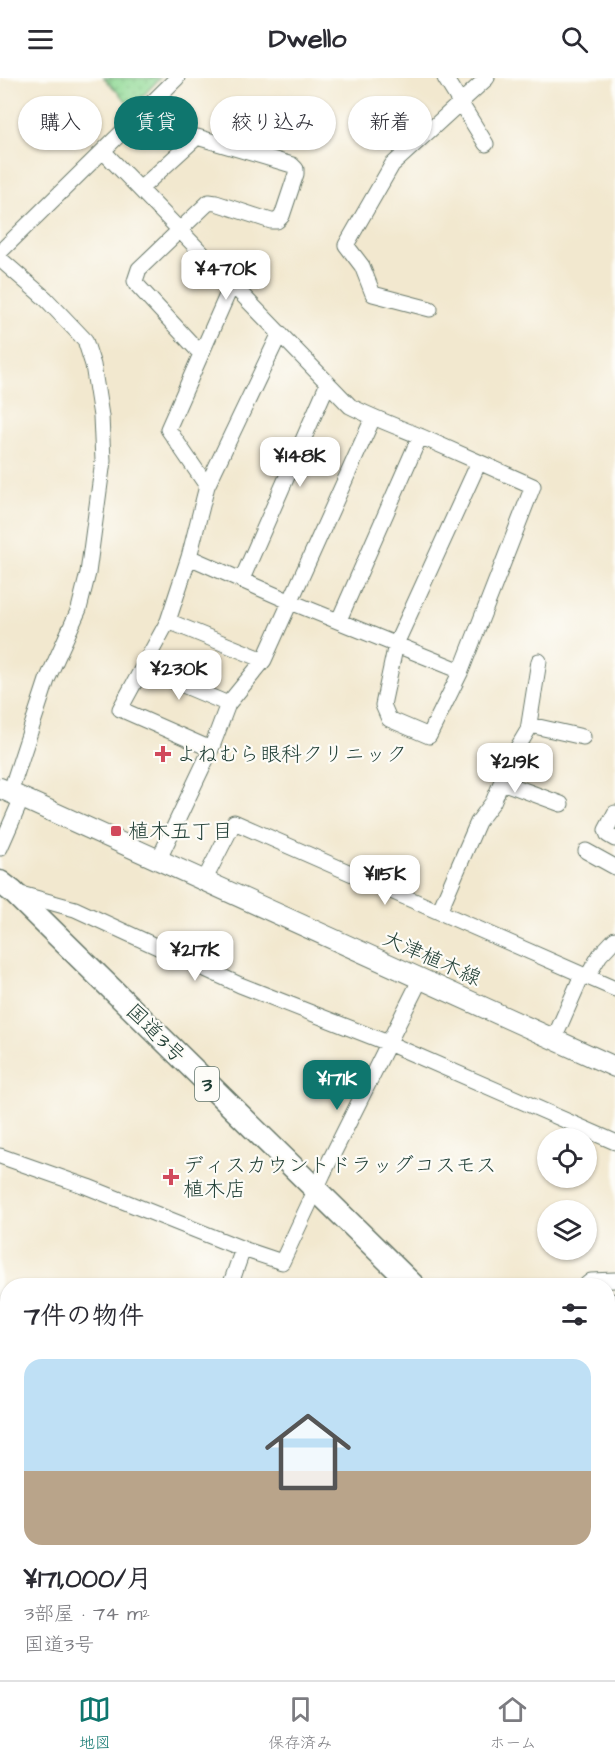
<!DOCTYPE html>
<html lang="ja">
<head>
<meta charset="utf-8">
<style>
  body { margin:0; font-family:"Architects Daughter","Klee One",sans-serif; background:#f7f7f7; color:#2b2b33; height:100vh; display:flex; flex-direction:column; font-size:22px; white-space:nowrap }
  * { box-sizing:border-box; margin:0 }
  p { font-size:20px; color:#7c7c81 }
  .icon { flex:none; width:33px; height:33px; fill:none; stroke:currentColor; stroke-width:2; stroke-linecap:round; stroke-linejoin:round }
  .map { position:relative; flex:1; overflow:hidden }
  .drawer { position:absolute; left:0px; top:1200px; width:615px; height:402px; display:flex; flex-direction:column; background:#fff; border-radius:24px 24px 0 0; box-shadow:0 2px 4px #0004 }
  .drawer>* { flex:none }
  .hud { position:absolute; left:18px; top:18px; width:579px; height:54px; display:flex; gap:12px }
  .buttons { position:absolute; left:537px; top:1050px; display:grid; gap:12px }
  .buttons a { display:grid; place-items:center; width:60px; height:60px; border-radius:50%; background:#fff; box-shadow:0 2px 4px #0004; font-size:30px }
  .price { position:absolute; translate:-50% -51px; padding:0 14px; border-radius:12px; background:#fff; color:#222; font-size:20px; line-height:39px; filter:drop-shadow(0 2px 3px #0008) }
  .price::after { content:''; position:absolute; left:50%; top:36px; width:18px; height:14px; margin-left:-9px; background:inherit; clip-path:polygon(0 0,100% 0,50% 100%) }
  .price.selected { background:#0f766e; color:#fff }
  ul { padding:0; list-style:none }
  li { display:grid; align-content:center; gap:12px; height:318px; padding:0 24px }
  li span { display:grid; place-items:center; height:186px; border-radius:18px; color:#555 }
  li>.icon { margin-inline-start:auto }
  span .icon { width:108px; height:108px; fill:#fffc; stroke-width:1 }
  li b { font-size:26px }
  h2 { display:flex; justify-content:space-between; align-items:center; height:72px; padding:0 24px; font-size:26px }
  .chip { padding:0 21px; border-radius:27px; background:#fff; box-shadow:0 2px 4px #0004; font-size:21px; line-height:54px }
  .chip.selected { background:#0f766e; color:#fff }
  header { display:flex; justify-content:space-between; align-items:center; height:78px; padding:0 24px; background:#fff; font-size:27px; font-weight:700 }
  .menu { display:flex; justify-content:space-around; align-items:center; height:84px; border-top:2px solid #e1e1e2; background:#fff; font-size:16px; color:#7c7c81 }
  .menu a { display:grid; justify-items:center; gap:3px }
  .menu .selected { color:#0f766e }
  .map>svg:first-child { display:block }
  .forest { fill:url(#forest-crowns); stroke:#4a7b59; stroke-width:1.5 }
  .park { fill:url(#park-dots); stroke:#588b64; stroke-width:1.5 }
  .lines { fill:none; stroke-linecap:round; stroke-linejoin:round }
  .minor-casing { stroke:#69796a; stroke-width:17 }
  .major-casing { stroke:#69796a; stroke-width:22 }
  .highway-casing { stroke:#69796a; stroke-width:25 }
  .minor { stroke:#fff; stroke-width:15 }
  .major { stroke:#fff; stroke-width:20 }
  .highway { stroke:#fff; stroke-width:22 }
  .poi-dot { fill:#d1495b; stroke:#fdfcf7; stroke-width:2 }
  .labels { text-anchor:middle; stroke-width:4.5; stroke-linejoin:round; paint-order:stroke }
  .shield { fill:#fdfcf7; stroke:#62766e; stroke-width:1.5 }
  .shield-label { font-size:20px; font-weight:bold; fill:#1f3d34 }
  .poi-label { font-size:21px; fill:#1f3d34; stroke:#fdfcf7; text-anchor:start }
  .street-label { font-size:21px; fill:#1f3d34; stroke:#fdfcf7 }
</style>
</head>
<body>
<header><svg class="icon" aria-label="menu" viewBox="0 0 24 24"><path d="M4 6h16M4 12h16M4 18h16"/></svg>Dwello<svg class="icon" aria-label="search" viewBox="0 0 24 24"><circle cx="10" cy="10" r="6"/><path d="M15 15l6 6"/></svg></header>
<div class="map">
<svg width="615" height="1602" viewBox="0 0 615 1602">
  <defs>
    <pattern id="forest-crowns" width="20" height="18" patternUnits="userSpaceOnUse" patternTransform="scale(1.5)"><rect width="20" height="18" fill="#74b97e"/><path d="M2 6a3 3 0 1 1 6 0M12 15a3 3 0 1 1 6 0" fill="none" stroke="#5f9868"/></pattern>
    <pattern id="park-dots" width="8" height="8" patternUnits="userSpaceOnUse" patternTransform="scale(1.5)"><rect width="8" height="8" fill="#90d995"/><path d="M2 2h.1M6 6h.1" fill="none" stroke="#7cbb81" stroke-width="1.8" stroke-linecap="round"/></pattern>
  </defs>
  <rect width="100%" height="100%" fill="#fdfcf7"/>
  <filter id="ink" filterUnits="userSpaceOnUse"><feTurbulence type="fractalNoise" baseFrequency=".0167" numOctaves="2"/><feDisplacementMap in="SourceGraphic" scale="12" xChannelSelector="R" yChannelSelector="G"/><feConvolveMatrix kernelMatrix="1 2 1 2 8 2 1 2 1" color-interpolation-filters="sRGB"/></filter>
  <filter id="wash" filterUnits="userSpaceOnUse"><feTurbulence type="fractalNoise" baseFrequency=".008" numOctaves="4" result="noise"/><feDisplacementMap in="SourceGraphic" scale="24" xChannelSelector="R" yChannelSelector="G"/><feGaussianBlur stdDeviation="1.35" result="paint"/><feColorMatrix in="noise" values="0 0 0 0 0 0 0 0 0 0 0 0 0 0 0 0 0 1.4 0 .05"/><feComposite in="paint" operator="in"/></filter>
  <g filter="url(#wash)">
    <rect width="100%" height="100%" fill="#f2e8cf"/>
    <!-- forest -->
    <path class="forest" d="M 7,1581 L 8,1594 L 41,1595 L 46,1602 L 0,1602 L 0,1582 Z"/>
    <!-- park -->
    <path class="park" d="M 104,0 L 160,0 L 132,29 Z"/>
  </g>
  <g filter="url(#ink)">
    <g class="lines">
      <defs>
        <path id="minor" d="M 445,0 L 486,66
          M 103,73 L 350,328 C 373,340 398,349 422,359 C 459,375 496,392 533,408 L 461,593 L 429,658 L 389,641 L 383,627 L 396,566 L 479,384
          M 140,111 L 197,59 L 292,87 L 296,91 L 296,96 L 282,138 L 277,143 L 271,143 L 216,125 L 209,124 L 139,191 L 135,203 L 138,208 L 201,276
          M 0,174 L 177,0
          M 0,181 L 46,221 L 85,262 L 93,287 L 101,338 L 103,383 L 88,495 L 79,531 L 47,602 L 10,715
          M 232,206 L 168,351 L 207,408 L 280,255
          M 430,231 L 373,216 L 362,188 L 346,167 L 392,87 L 487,0
          M 207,408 L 189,479 L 168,543 L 120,631 L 211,671
          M 189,479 L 291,524 L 461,593
          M 242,501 L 328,305
          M 339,542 L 420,358
          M 168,543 L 264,582
          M 143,590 L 228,626
          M 530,647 L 583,659
          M 502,704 L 561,726
          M 615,735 L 606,752 L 608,757 L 615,761
          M 0,770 L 22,720
          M 586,773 L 615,789
          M 158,783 L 211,671 L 228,626 L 264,582 L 373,340
          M 204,803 L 234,744 L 615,911
          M 17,815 L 75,831 L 240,907 L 388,965 L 615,1064
          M 439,834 L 478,744 L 493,724 L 512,679 L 528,652 L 539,583
          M 587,899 L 600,877 L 615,861
          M 554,961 L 582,897
          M 0,1078 L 88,1109 L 243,1171 L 282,1184 L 323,1096 L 421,900
          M 230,1208 L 243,1171
          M 585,1208 L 591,1203 L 615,1202
          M 0,1235 L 8,1238
          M 608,1239 L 615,1223
          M 0,1425 L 8,1428
          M 608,1463 L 615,1484
          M 0,1468 L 8,1451"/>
        <path id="major" d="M 0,710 L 615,989"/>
        <path id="highway" d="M 0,804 L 13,814 L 414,1208
          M 608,1380 L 615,1386"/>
      </defs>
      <!-- minor casing -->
      <use href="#minor" class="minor-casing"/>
      <!-- major casing -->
      <use href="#major" class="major-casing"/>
      <!-- highway casing -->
      <use href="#highway" class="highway-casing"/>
      <!-- minor -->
      <use href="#minor" class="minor"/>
      <!-- major -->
      <use href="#major" class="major"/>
      <!-- highway -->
      <use href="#highway" class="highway"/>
    </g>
  </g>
  <!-- markers -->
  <g class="poi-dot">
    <path d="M160 667h6v6h6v6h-6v6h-6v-6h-6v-6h6z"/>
    <rect x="110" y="747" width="12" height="12" rx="3"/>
    <path d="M168 1090h6v6h6v6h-6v6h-6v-6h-6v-6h6z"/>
  </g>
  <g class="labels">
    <!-- shield labels -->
    <rect class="shield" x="195" y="989" width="24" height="34" rx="4.5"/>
    <g class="shield-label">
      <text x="207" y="1013">3</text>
    </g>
    <!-- poi labels -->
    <g class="poi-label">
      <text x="176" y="683">よねむら眼科クリニック</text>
      <text x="128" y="760">植木五丁目</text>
      <text x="183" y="1094">ディスカウントドラッグコスモス<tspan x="183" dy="24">植木店</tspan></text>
    </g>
    <!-- street labels -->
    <g class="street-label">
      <text transform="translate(432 880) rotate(24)" y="7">大津植木線</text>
      <text transform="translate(156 955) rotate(45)" y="7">国道3号</text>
    </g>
  </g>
</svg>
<div class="buttons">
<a><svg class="icon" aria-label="locate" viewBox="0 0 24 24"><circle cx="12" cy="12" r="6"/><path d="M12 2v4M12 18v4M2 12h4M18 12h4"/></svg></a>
<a><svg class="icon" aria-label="layers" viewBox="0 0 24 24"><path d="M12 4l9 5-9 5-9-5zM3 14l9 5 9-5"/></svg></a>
</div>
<b class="price" style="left:226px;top:223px">¥470K</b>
<b class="price" style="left:300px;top:410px">¥148K</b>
<b class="price" style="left:179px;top:623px">¥230K</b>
<b class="price" style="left:515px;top:716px">¥219K</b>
<b class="price" style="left:385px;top:828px">¥115K</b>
<b class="price" style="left:195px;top:904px">¥217K</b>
<b class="price selected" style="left:337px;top:1033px">¥171K</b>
<div class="hud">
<a class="chip">購入</a>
<a class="chip selected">賃貸</a>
<a class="chip">絞り込み</a>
<a class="chip">新着</a>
</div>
<section class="drawer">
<h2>7件の物件<svg class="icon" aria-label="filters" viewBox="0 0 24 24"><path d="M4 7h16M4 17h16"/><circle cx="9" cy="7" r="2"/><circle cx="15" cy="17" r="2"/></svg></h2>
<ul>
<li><span style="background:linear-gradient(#bfe0f5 60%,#b9a48a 0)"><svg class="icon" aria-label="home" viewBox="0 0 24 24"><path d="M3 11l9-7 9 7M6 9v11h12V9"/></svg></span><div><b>¥171,000/月</b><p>3部屋 · 74 m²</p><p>国道3号</p></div></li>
</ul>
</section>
</div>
<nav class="menu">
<a class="selected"><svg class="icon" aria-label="map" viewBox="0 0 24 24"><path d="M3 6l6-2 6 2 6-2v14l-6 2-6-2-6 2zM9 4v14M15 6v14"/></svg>地図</a>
<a><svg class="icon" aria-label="saved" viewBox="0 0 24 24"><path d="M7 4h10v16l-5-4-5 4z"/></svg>保存済み</a>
<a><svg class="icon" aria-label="home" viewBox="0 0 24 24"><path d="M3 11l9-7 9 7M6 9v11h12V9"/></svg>ホーム</a>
</nav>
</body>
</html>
